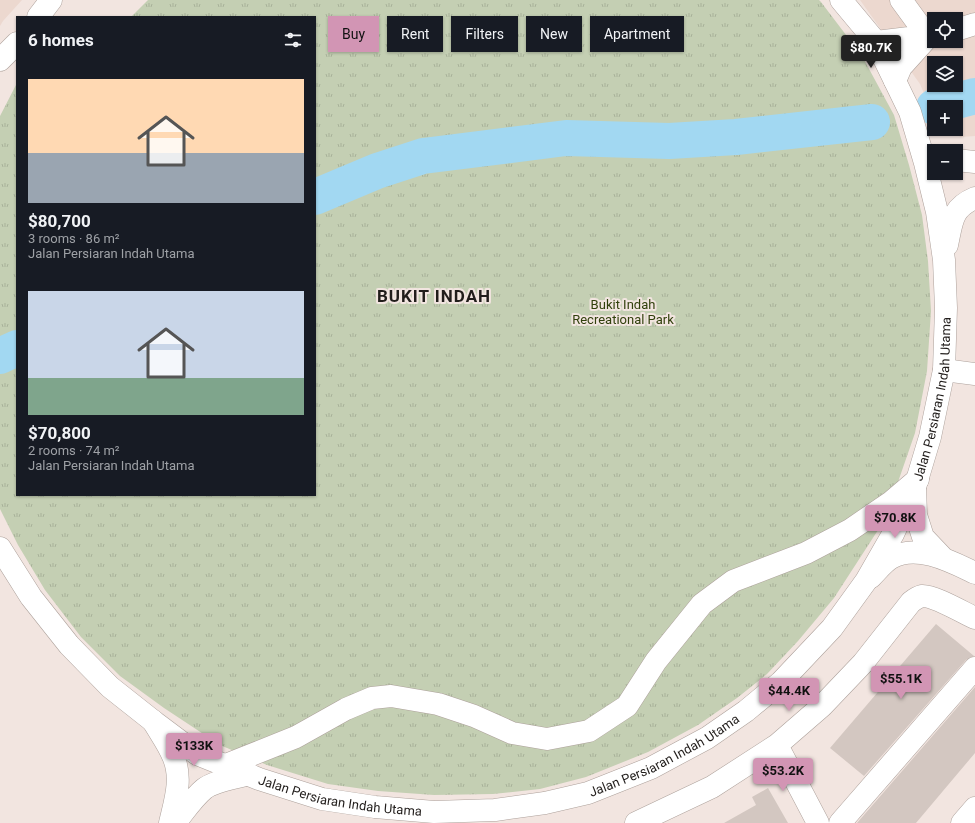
<!DOCTYPE html>
<html lang="en">
<head>
<meta charset="utf-8">
<style>
  body { margin:0; font-family:Roboto,sans-serif; background:#242831; color:#f1f3f6; height:100vh; display:flex; flex-direction:column; font-size:15px; white-space:nowrap }
  * { box-sizing:border-box; margin:0 }
  p { font-size:13px; color:#9ea1a6 }
  .icon { flex:none; width:22px; height:22px; fill:none; stroke:currentColor; stroke-width:2; stroke-linecap:round; stroke-linejoin:round }
  .map { position:relative; flex:1; overflow:hidden }
  .details { position:absolute; left:16px; top:16px; width:300px; height:480px; display:flex; flex-direction:column; background:#171b24; border-radius:0px; box-shadow:0 1px 3px #0004 }
  .details>* { flex:none }
  .guide { position:absolute; left:328px; top:16px; width:380px; height:36px; display:flex; gap:8px }
  .buttons { position:absolute; left:927px; top:12px; display:grid; gap:8px }
  .buttons a { display:grid; place-items:center; width:36px; height:36px; border-radius:0px; background:#171b24; box-shadow:0 1px 3px #0004; font-size:20px }
  .price { position:absolute; translate:-50% -34px; padding:0 9px; border-radius:4px; background:#d295b4; color:#111; font-size:13px; line-height:26px; filter:drop-shadow(0 1px 2px #0008) }
  .price::after { content:''; position:absolute; left:50%; top:24px; width:12px; height:9px; margin-left:-6px; background:inherit; clip-path:polygon(0 0,100% 0,50% 100%) }
  .price.on { background:#222; color:#fff }
  ul { padding:0; list-style:none }
  li { display:grid; align-content:center; gap:8px; height:212px; padding:0 12px }
  li span { display:grid; place-items:center; height:124px; border-radius:0px; color:#555 }
  li>.icon { margin-inline-start:auto }
  span .icon { width:72px; height:72px; fill:#fffc; stroke-width:1 }
  li b { font-size:17px }
  h2 { display:flex; justify-content:space-between; align-items:center; height:48px; padding:0 12px; font-size:17px }
  .pill { padding:0 14px; border-radius:0px; background:#171b24; box-shadow:0 1px 3px #0004; font-size:14px; line-height:36px }
  .pill.on { background:#d295b4; color:#111 }
  .map>svg:first-child { display:block }
  .built { fill:#ecd8cf; fill-rule:evenodd }
  .park { fill:url(#park-tufts) }
  .lines { fill:none; stroke-linecap:round; stroke-linejoin:round }
  .river { stroke:#a2d8f2; stroke-width:36 }
  .building { fill:#d3c7c1 }
  .minor-casing { stroke:#ada19b; stroke-width:23 }
  .major-casing { stroke:#ada19b; stroke-width:23 }
  .minor { stroke:#fff; stroke-width:22 }
  .major { stroke:#fff; stroke-width:22 }
  .labels { text-anchor:middle; stroke-width:4; stroke-linejoin:round; paint-order:stroke }
  .park-label { font-size:13px; fill:#31400c; stroke:#f2e5e0 }
  .street-label { font-size:13px; fill:#211d1b; stroke:#f2e5e0 }
  .district-label { font-size:17px; font-weight:bold; letter-spacing:1px; fill:#211d1b; stroke:#f2e5e0 }
</style>
</head>
<body>
<div class="map">
<svg width="975" height="823" viewBox="0 0 975 823">
  <defs>
    <pattern id="park-tufts" width="24" height="20" patternUnits="userSpaceOnUse"><rect width="24" height="20" fill="#c4cfb3"/><path d="M3 7l-1-3M5 7V3M7 7l1-3M15 17l-1-3M17 17v-4M19 17l1-3" fill="none" stroke="#a8b199"/></pattern>
  </defs>
  <rect width="100%" height="100%" fill="#f2e5e0"/>
  <!-- built -->
  <path class="built" d="M 0,0 L 22,0 L 3,21 L 0,26 Z
    M 860,0 L 975,0 L 975,136 L 961,137 L 946,129 L 956,129 L 956,107 L 934,107 L 934,117 L 920,84 ZM 934,19 L 956,19 L 956,41 L 934,41 ZM 934,63 L 956,63 L 956,85 L 934,85 Z"/>
  <!-- park -->
  <path class="park" d="M 148,0 L 819,0 L 821,2 L 862,56 L 894,115 L 909,165 L 922,215 L 928,261 L 931,311 L 927,371 L 915,433 L 898,482 L 880,527 L 834,598 L 798,641 L 767,674 L 737,698 L 698,725 L 648,752 L 586,777 L 540,789 L 493,794 L 434,795 L 378,791 L 328,784 L 267,765 L 220,745 L 164,708 L 120,676 L 81,637 L 45,590 L 18,545 L 0,509 L 0,116 L 17,83 L 17,495 L 315,495 L 315,17 L 131,17 Z"/>
  <g class="lines">
    <!-- river -->
    <path class="river" d="M 934,107 L 975,96
      M 315,197 L 377,171 L 423,156 L 566,138 L 669,141 L 736,137 L 872,122
      M 0,356 L 17,348"/>
  </g>
  <!-- building -->
  <path class="building" d="M 936,624 L 974,656 L 966,660 L 864,776 L 830,748 Z
    M 975,687 L 975,753 L 916,823 L 857,823 Z
    M 768,788 L 788,823 L 724,823 L 756,805 L 752,797 Z"/>
  <g class="lines">
    <defs>
      <path id="minor" d="M 901,0 L 928,37
        M 956,30 L 975,24
        M 876,42 L 934,35
        M 895,81 L 901,67 L 928,37
        M 944,370 L 975,374
        M 915,487 L 916,515 L 923,537 L 942,557
        M 871,577 C 877,571 884,562 891,558 C 917,543 952,562 975,573
        M 153,721 C 160,733 168,744 173,756 C 183,778 175,801 170,823
        M 777,745 L 818,823
        M 226,765 L 296,737 L 346,709 L 372,698 L 391,696 L 438,704 L 474,716 L 512,733 L 547,739 L 589,731 L 627,706 L 656,661 L 702,604 L 733,581 L 806,553 L 850,530 L 891,502 L 918,479
        M 175,823 C 184,812 193,798 204,789 C 214,781 236,778 249,774
        M 636,823 L 712,787 L 777,745 L 822,706 L 863,663 L 911,602 C 915,599 918,597 922,596 C 933,595 964,613 975,618
        M 840,823 L 975,668
        M 962,823 L 975,808"/>
      <g id="major">
        <path d="M 38,17 L 51,0"/>
        <path d="M 0,60 L 17,43"/>
        <path d="M 956,160 L 975,162"/>
        <path d="M 947,245 C 952,223 951,208 975,198"/>
        <path id="s1" d="M 0,548 L 31,597 L 69,645 L 110,687 L 153,721 L 197,754 L 259,779 L 322,799 L 375,807 L 434,812 L 495,810 L 545,803 L 588,793 L 651,768 L 707,738 L 746,711 L 781,682 L 832,628 L 866,581 L 893,534 L 915,487 L 930,437 L 944,370 L 946,308 L 944,260 L 937,212 L 925,163 L 910,112 L 876,42 L 841,0"/>
      </g>
    </defs>
    <!-- minor casing -->
    <use href="#minor" class="minor-casing"/>
    <!-- major casing -->
    <use href="#major" class="major-casing"/>
    <!-- minor -->
    <use href="#minor" class="minor"/>
    <!-- major -->
    <use href="#major" class="major"/>
  </g>
  <g class="labels">
    <!-- park labels -->
    <g class="park-label">
      <text x="623" y="309">Bukit Indah<tspan x="623" dy="15">Recreational Park</tspan></text>
    </g>
    <!-- street labels -->
    <g class="street-label">
      <text dy="5" stroke="none"><textPath href="#s1" startOffset="1242">Jalan Persiaran Indah Utama</textPath></text>
      <text dy="5" stroke="none"><textPath href="#s1" startOffset="774">Jalan Persiaran Indah Utama</textPath></text>
      <text dy="5" stroke="none"><textPath href="#s1" startOffset="438">Jalan Persiaran Indah Utama</textPath></text>
    </g>
    <!-- district labels -->
    <g class="district-label">
      <text x="434" y="302">BUKIT INDAH</text>
    </g>
  </g>
</svg>
<div class="buttons">
<a><svg class="icon" aria-label="locate" viewBox="0 0 24 24"><circle cx="12" cy="12" r="6"/><path d="M12 2v4M12 18v4M2 12h4M18 12h4"/></svg></a>
<a><svg class="icon" aria-label="layers" viewBox="0 0 24 24"><path d="M12 4l9 5-9 5-9-5zM3 14l9 5 9-5"/></svg></a>
<a>+</a>
<a>−</a>
</div>
<b class="price on" style="left:871px;top:69px">$80.7K</b>
<b class="price" style="left:895px;top:539px">$70.8K</b>
<b class="price" style="left:901px;top:700px">$55.1K</b>
<b class="price" style="left:789px;top:712px">$44.4K</b>
<b class="price" style="left:194px;top:767px">$133K</b>
<b class="price" style="left:783px;top:792px">$53.2K</b>
<div class="guide">
<a class="pill on">Buy</a>
<a class="pill">Rent</a>
<a class="pill">Filters</a>
<a class="pill">New</a>
<a class="pill">Apartment</a>
</div>
<section class="details">
<h2>6 homes<svg class="icon" aria-label="filters" viewBox="0 0 24 24"><path d="M4 7h16M4 17h16"/><circle cx="9" cy="7" r="2"/><circle cx="15" cy="17" r="2"/></svg></h2>
<ul>
<li><span style="background:linear-gradient(#ffd9b3 60%,#9aa5b1 0)"><svg class="icon" aria-label="home" viewBox="0 0 24 24"><path d="M3 11l9-7 9 7M6 9v11h12V9"/></svg></span><div><b>$80,700</b><p>3 rooms · 86 m²</p><p>Jalan Persiaran Indah Utama</p></div></li>
<li><span style="background:linear-gradient(#c9d6e8 70%,#7fa58c 0)"><svg class="icon" aria-label="home" viewBox="0 0 24 24"><path d="M3 11l9-7 9 7M6 9v11h12V9"/></svg></span><div><b>$70,800</b><p>2 rooms · 74 m²</p><p>Jalan Persiaran Indah Utama</p></div></li>
</ul>
</section>
</div>
</body>
</html>
